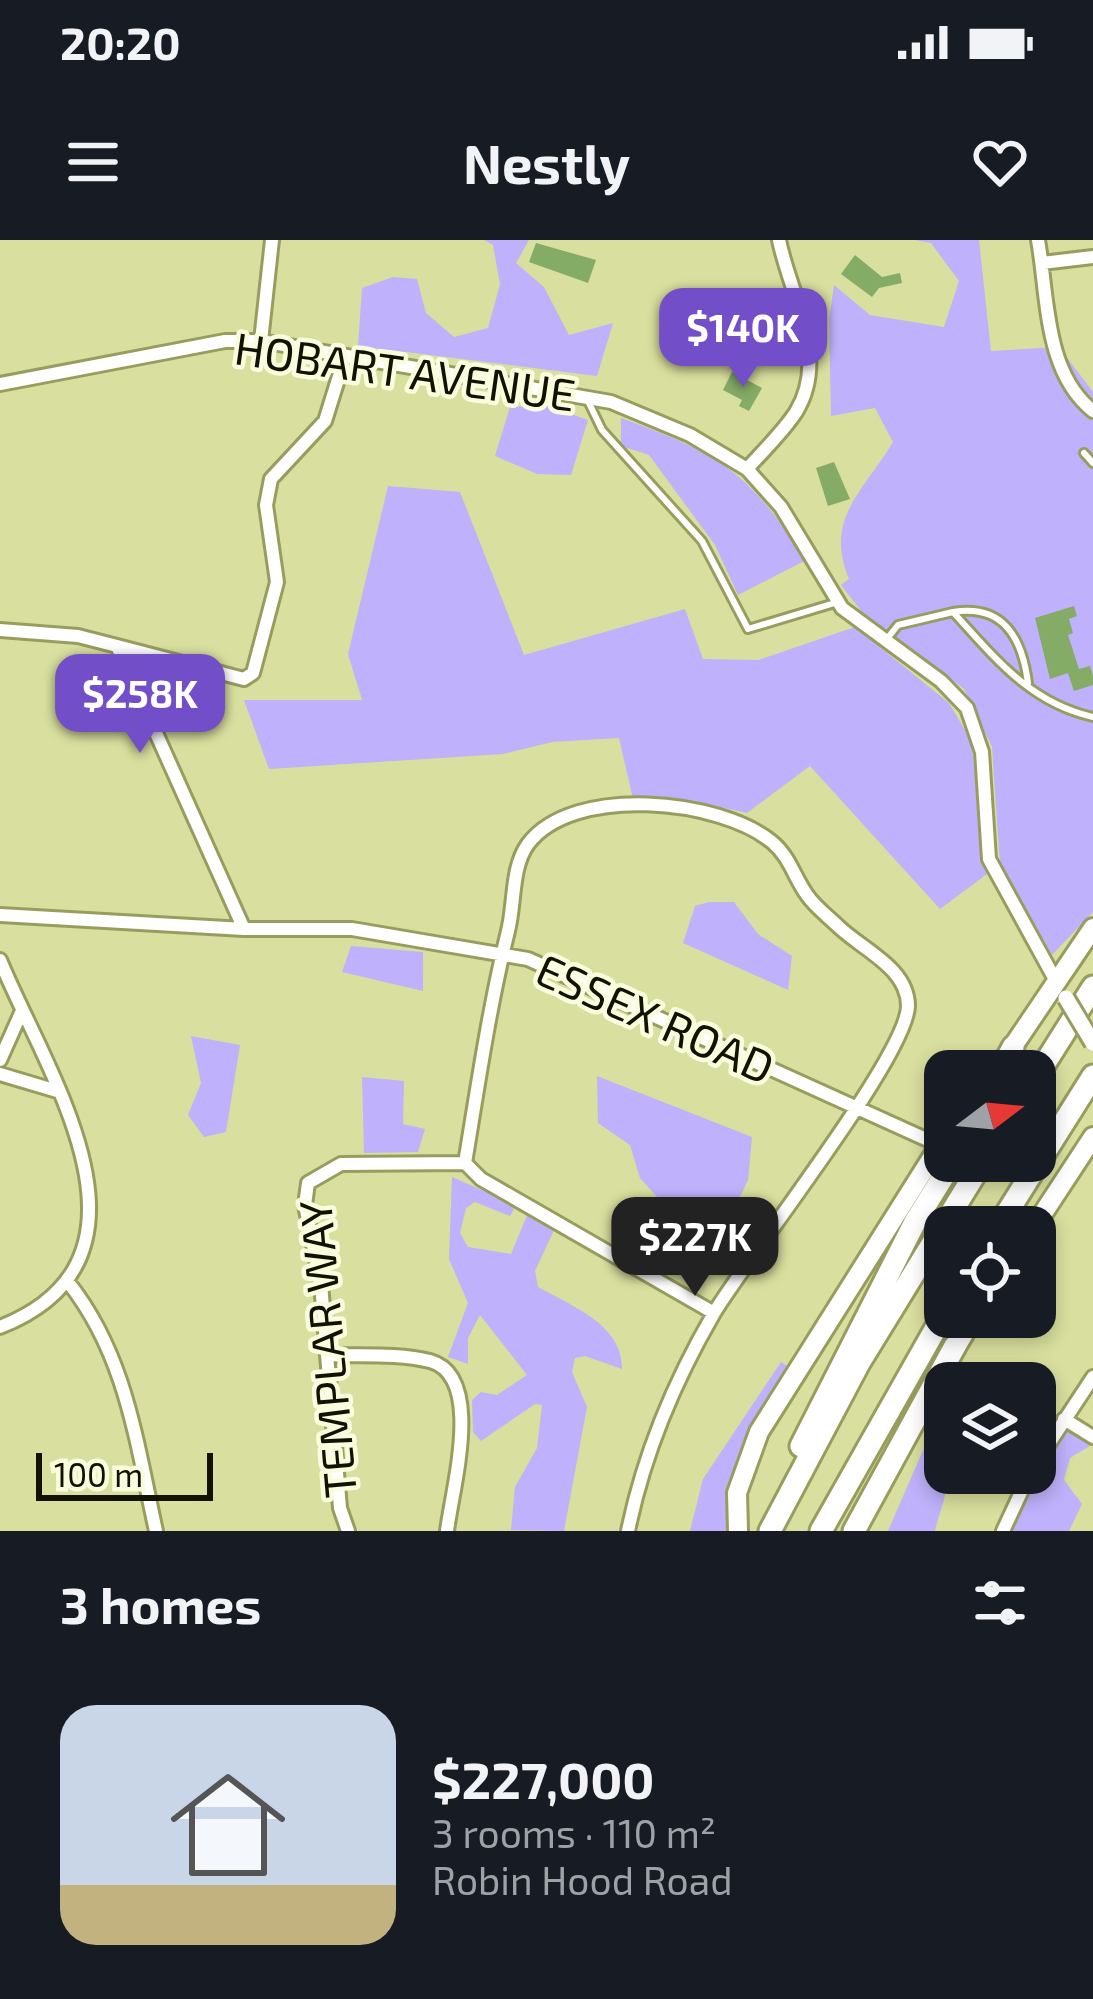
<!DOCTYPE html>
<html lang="en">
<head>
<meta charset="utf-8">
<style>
  body { margin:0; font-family:"Exo 2",sans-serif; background:#20242c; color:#f1f3f6; height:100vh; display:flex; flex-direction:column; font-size:45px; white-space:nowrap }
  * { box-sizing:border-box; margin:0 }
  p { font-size:39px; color:#9ea1a6 }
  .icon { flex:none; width:66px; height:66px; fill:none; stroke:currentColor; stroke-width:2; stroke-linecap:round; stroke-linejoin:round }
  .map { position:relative; height:1291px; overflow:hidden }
  .details { display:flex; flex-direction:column; background:#171b24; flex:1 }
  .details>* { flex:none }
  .needle { width:78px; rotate:74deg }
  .controls { position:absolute; left:924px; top:810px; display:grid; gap:24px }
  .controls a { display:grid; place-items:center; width:132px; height:132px; border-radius:24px; background:#171b24; box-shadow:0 6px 18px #0003; font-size:60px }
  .scale { position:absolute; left:36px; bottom:30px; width:177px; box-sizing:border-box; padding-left:12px; border:6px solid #111200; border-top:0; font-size:33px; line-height:42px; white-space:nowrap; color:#111200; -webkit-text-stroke:9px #fafddd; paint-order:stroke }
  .price { position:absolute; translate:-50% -102px; padding:0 27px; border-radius:24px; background:#724fc8; color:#fff; font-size:39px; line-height:78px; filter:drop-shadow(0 3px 6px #0008) }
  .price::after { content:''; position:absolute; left:50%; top:72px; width:36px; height:27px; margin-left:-18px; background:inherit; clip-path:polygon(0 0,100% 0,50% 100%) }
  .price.active { background:#222; color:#fff }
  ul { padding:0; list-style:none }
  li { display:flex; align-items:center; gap:36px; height:300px; padding:0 60px }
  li+li { border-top:3px solid #363941 }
  li span { display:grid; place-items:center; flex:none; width:336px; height:240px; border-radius:36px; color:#555 }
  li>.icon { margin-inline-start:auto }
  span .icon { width:144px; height:144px; fill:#fffc; stroke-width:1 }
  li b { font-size:51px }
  h2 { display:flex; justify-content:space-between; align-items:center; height:144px; padding:0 60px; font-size:51px }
  .status { display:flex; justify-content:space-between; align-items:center; height:84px; padding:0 60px; background:#171b24; direction:ltr }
  .status svg { height:33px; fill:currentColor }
  header { display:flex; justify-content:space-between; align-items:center; height:156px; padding:0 60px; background:#171b24; font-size:54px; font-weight:700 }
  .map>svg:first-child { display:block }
  .green { fill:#bfb1fb }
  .building { fill:#84ac66 }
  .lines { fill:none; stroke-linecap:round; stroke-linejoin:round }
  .service-casing { stroke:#989d5e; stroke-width:12 }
  .minor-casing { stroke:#989d5e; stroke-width:18 }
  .primary-casing { stroke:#989d5e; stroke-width:24 }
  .motorway-casing { stroke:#989d5e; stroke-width:27 }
  .service { stroke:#fff; stroke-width:6 }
  .minor { stroke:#fff; stroke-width:12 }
  .primary { stroke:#fff; stroke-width:18 }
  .motorway { stroke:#fff; stroke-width:21 }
  .tertiary-bridge-casing { stroke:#989d5e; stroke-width:21; stroke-linecap:butt }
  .tertiary-bridge { stroke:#fff; stroke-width:15 }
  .labels { text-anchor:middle; stroke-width:9; stroke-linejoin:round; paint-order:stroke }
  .street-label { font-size:45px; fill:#111200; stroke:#fafddd }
</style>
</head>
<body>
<div class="status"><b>20:20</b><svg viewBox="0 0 49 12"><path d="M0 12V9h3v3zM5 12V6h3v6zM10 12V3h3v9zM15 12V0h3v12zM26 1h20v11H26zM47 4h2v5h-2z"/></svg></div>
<header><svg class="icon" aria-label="menu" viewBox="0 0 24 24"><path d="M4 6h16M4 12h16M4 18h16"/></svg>Nestly<svg class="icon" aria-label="heart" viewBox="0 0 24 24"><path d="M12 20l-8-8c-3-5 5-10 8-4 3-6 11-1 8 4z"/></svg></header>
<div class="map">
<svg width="1093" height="1291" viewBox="0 0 1093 1291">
  <rect width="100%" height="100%" fill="#d9df9e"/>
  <!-- green -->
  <path class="green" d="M 484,0 L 529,0 L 516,23 L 544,47 L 569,95 L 613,83 L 597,136 L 358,106 L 362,48 L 393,37 L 417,39 L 426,73 L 454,97 L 488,88 L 500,44 L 493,5 Z
    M 915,0 L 979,0 L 991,111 L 1059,107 L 1093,152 L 1093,672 L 1052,715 L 1000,624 L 992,507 L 964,449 L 862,372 L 841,345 L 849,339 C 824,278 863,252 893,202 L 875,168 L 831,176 L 829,80 L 834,45 L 870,75 L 944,87 L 959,41 L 931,3 Z
    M 548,166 L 588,180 L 571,235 L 537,234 L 495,216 L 510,167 Z
    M 621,178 C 721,214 748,231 806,320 L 738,355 L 715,305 L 649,215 L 621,206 Z
    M 388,246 L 460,252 L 524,415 L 685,369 L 703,419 L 758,420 L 855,387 L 949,463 L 971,500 L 987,634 L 940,669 L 810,526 L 747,573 L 707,564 L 633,559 L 619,498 L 552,502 L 503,514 L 269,529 L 244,460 L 362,460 L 348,414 Z
    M 709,662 L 734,662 L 758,694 L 792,716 L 788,750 L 683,703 L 695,666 Z
    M 351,706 L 423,712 L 423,751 L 342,732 Z
    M 191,796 L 240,805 L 226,892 L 204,897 L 188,875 L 201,843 Z
    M 597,836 L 752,897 L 748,940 L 717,1005 L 658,958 L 640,938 L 630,905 L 598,883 Z
    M 362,837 L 404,841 L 403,884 L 425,889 L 418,912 L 364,913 Z
    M 452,937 L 516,965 L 510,976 L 475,962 L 466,968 L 460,993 L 468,1007 L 511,1014 L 528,973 L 555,988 L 535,1031 L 538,1047 C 572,1066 623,1085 622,1129 L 585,1116 L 575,1118 L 572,1132 L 587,1167 L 564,1291 L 511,1290 L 515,1247 L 537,1208 L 542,1165 L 535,1164 L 481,1201 L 473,1192 L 472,1160 L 481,1152 L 497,1155 L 527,1135 L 480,1075 L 468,1098 L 468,1124 L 448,1117 L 468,1063 L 449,1019 Z
    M 781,1122 L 794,1130 L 738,1225 L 729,1291 L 690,1291 L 703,1239 Z
    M 1070,1188 L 1093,1204 L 1070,1218 L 1064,1240 L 1082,1264 L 1069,1291 L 1011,1291 L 1018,1266 Z
    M 924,1208 C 960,1234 945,1250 935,1291 L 888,1291 Z"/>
  <!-- building -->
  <path class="building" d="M 536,3 L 596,20 L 588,43 L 529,22 Z
    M 855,15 L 882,37 L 900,33 L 902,43 L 879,48 L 872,57 L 841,34 Z
    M 732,132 L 762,148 L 749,171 L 739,166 L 742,160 L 723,150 Z
    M 834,222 L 850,259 L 828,266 L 816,228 Z
    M 1074,366 L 1077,376 L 1069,379 L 1073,393 L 1068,395 L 1079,429 L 1090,426 L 1093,436 L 1093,445 L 1074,451 L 1068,433 L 1050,439 L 1035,378 Z"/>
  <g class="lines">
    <defs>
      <path id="service" d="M 588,161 L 602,190 L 702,301 L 748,389 L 838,362
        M 1084,213 L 1093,223
        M 953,372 C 1003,364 1022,397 1028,443
        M 886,400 L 898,385 L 953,372 C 995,418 1030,463 1093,477"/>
      <path id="minor" d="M 1038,0 C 1048,56 1044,132 1093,171
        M 1042,23 L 1093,17
        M 261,101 L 272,0
        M 0,144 L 225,101 L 261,101 L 611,162 L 690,195 L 747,229 L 781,267 L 842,368 L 941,441 L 967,468 L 982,512 L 989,619 L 1057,743
        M 747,229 C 763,211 783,192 796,172 C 830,117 790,55 779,0
        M 0,390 L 78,396 L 117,406 L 244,689
        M 117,406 L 244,439 L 253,433 L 277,342 L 266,265 L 271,239 L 325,181 L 345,117
        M 0,675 L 244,689 L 352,689 L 528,719 L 939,905
        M 0,720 C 46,833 175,1018 0,1087
        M 0,820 L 21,773
        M 0,834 L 57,851
        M 68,1042 C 126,1115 136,1201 156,1291
        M 328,1115 C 361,1116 399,1113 430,1121 C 485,1136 452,1249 447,1291
        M 1064,1179 L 1093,1197
        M 1035,1225 L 1093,1137
        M 348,1291 L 340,1268 L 321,1044 L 305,965 L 308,943 L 341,924 L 465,923
        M 628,1291 C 644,1213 674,1142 714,1073 C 748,1016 907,816 908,766 C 908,728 863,710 839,687 C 829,677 815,667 807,655 C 794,637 790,617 772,602 C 720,559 573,544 528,604 C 511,627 515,664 508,691 C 489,768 478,845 465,923 L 481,939 L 714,1073
        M 1003,1291 L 1030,1233"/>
      <path id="primary" d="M 1005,818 L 1093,688
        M 1034,987 L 1093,897
        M 949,1119 L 974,1077
        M 738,1291 L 737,1253 L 759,1192 L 945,897"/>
      <path id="motorway" d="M 1001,831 L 1013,807
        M 1035,839 L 1093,747
        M 998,987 L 1093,836
        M 801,1206 L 915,982 L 953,921
        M 770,1291 L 859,1123 L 983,921
        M 821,1291 L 945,1072
        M 854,1291 L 955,1106"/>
    </defs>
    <!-- service casing -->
    <use href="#service" class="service-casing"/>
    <!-- minor casing -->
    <use href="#minor" class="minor-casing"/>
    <!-- primary casing -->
    <use href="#primary" class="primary-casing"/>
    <!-- motorway casing -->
    <use href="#motorway" class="motorway-casing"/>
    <!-- service -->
    <use href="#service" class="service"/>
    <!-- minor -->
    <use href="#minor" class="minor"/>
    <!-- primary -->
    <use href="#primary" class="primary"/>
    <!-- motorway -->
    <use href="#motorway" class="motorway"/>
    <defs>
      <path id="tertiary-bridge" d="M 1066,758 L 1093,803"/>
    </defs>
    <!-- tertiary-bridge casing -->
    <use href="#tertiary-bridge" class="tertiary-bridge-casing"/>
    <!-- tertiary-bridge -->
    <use href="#tertiary-bridge" class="tertiary-bridge"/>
  </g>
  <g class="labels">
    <!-- street labels -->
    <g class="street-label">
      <text transform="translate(405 132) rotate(8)" y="16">HOBART AVENUE</text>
      <text transform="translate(655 779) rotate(24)" y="16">ESSEX ROAD</text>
      <text transform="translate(328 1109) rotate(-95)" y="16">TEMPLAR WAY</text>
    </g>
  </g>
</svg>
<div class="controls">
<a><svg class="needle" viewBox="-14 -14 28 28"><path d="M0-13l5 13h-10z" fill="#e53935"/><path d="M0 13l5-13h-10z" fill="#9ea1a6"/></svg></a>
<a><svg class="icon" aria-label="locate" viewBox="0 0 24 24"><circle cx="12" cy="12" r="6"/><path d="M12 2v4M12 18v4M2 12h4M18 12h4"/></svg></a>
<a><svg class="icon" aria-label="layers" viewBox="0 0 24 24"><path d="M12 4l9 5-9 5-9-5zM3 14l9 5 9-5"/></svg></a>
</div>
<div class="scale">100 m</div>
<b class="price" style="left:743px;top:150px">$140K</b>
<b class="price" style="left:140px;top:516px">$258K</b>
<b class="price active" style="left:695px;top:1059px">$227K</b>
</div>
<section class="details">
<h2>3 homes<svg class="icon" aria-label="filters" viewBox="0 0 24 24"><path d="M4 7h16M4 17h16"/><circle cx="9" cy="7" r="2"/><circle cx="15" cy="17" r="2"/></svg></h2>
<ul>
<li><span style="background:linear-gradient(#c9d6e8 75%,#c2b280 0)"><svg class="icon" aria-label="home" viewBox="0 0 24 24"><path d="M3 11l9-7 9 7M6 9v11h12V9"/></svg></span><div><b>$227,000</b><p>3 rooms · 110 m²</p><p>Robin Hood Road</p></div></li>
</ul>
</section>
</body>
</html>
